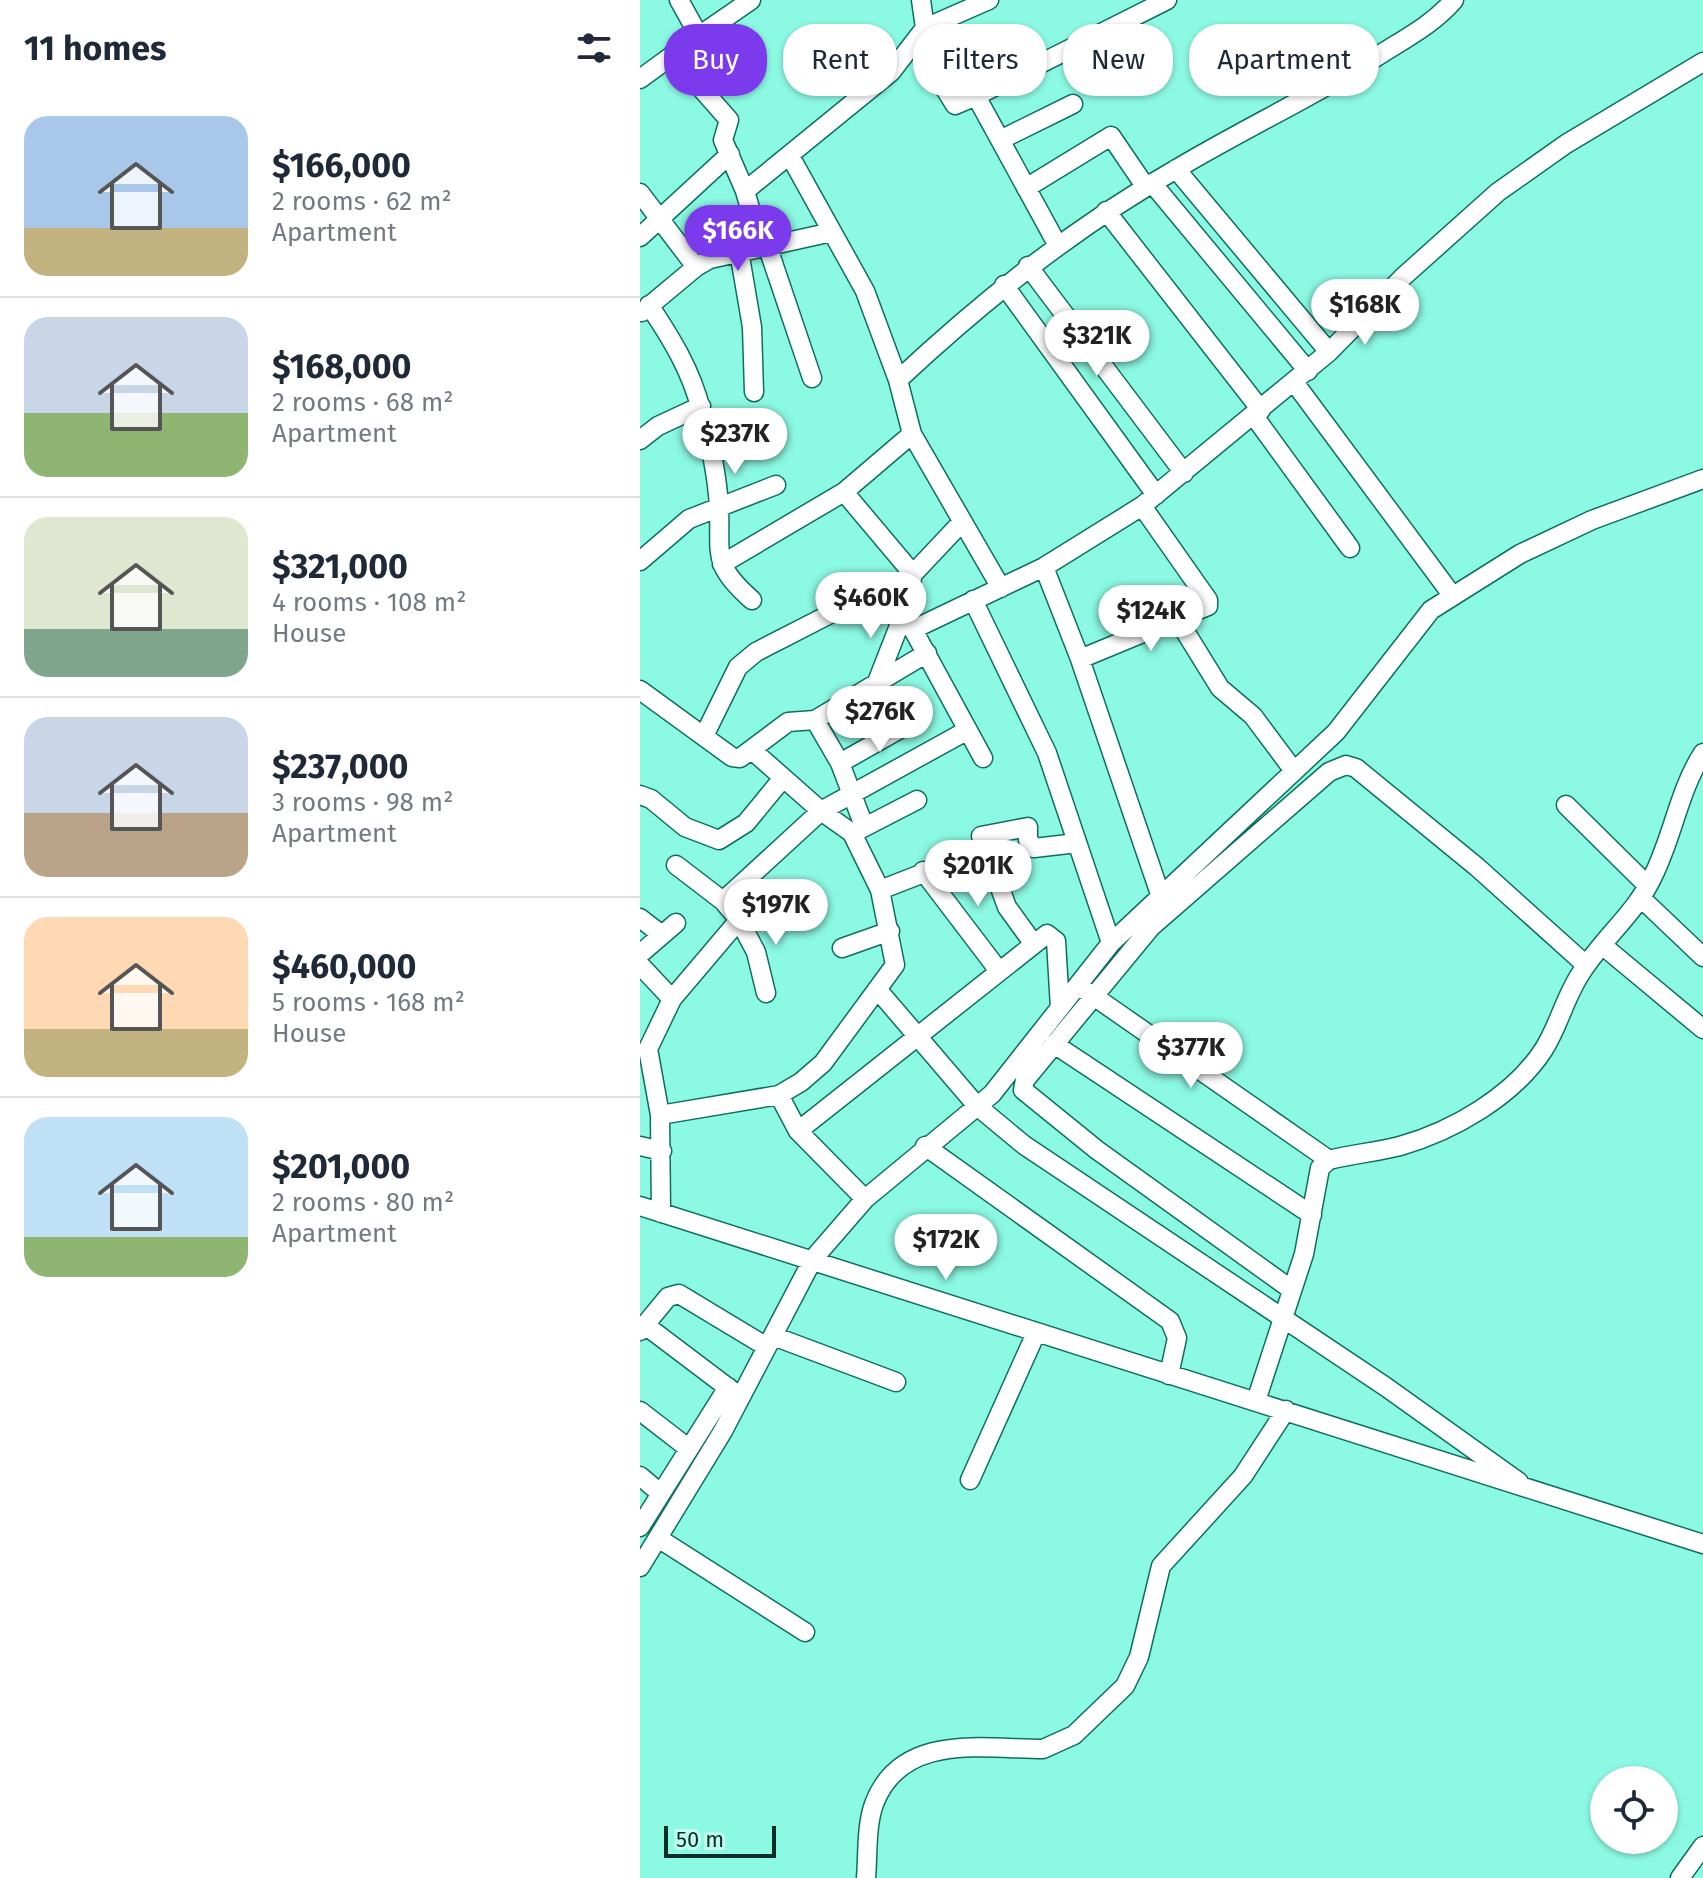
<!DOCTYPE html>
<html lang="en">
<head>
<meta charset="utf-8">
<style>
  body { margin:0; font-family:"Fira Sans",sans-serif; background:#f6f6f7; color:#1f2937; height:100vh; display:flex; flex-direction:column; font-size:30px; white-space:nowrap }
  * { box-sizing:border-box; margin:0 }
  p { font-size:26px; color:#747a83 }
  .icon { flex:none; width:44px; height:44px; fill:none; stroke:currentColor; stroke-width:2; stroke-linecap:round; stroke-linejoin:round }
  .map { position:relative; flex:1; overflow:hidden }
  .drawer { display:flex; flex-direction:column; background:#fff; width:640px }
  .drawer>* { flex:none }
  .top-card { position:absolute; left:24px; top:24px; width:760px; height:72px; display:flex; gap:16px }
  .controls { position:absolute; left:950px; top:1766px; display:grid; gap:16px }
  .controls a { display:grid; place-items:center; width:88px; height:88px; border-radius:50%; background:#fff; box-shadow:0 2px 6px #0004; font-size:40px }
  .scale { position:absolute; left:24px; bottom:20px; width:112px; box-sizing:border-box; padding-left:8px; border:4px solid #092d27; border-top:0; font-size:22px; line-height:28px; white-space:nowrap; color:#092d27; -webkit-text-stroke:6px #c1feef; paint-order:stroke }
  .price { position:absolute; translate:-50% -68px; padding:0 18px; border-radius:28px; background:#fff; color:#222; font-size:26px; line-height:52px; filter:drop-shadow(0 2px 4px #0008) }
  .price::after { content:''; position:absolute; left:50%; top:48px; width:24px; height:18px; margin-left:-12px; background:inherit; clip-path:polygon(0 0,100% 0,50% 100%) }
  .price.active { background:#7c3aed; color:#fff }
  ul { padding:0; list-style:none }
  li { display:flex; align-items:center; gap:24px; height:200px; padding:0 24px }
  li+li { border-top:2px solid #e0e1e3 }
  li span { display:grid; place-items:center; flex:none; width:224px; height:160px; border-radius:24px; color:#555 }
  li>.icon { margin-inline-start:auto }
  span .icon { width:96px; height:96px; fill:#fffc; stroke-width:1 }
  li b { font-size:34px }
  h2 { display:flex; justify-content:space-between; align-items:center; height:96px; padding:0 24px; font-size:34px }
  .chip { padding:0 28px; border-radius:32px; background:#fff; box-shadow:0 2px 6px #0004; font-size:28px; line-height:72px }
  .chip.active { background:#7c3aed; color:#fff }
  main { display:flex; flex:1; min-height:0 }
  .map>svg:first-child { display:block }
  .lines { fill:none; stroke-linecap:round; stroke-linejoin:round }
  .minor-casing { stroke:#0e6f60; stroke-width:21 }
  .minor { stroke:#fff; stroke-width:18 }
</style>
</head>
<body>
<main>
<section class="drawer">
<h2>11 homes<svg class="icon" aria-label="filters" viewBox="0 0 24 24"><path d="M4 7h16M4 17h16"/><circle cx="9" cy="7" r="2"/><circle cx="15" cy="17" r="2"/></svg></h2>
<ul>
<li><span style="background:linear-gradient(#a9c7e8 70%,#c2b280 0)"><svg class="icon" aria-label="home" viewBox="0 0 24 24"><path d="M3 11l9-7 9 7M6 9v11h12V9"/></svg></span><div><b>$166,000</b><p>2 rooms · 62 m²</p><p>Apartment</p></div></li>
<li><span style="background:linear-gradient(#c9d6e8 60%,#8fb573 0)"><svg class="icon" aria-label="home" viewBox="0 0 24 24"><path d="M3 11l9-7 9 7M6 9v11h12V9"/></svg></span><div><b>$168,000</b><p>2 rooms · 68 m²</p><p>Apartment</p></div></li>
<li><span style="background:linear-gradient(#dfe7d0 70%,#7fa58c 0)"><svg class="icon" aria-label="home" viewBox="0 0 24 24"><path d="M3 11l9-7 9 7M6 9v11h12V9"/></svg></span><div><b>$321,000</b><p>4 rooms · 108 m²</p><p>House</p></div></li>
<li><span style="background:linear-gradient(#c9d6e8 60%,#b9a48a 0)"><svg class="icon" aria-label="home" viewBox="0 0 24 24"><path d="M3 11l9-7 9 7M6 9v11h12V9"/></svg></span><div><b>$237,000</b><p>3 rooms · 98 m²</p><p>Apartment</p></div></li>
<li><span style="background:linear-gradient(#ffd9b3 70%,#c2b280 0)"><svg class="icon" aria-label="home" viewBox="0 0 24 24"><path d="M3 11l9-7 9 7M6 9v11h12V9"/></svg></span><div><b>$460,000</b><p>5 rooms · 168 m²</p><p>House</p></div></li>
<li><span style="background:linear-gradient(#bfe0f5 75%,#8fb573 0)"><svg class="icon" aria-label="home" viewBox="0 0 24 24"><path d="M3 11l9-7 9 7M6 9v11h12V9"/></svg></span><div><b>$201,000</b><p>2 rooms · 80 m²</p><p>Apartment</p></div></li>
</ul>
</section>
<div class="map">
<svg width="1063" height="1878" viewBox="0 0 1063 1878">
  <rect width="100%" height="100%" fill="#8cf9e2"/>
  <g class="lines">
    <defs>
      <path id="minor" d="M 39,0 L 59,36 L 111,0
        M 281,0 L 285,28
        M 277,43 L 315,105 L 336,96
        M 32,55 L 89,120 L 83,140 L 105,191 L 121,246
        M 0,79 L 59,36
        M 360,140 L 433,104
        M 150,156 L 225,291 L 258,380
        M 536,169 L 689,352
        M 512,183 L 668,371
        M 386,188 L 471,136 L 505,186
        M 105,191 L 251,72 L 285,28 L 349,0
        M 0,193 L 56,267
        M 466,211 L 621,410
        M 0,237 L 90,154
        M 417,244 L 336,96 L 527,0
        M 127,245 L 172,378
        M 99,251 L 112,327 L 114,392
        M 388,266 L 544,473
        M 364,285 L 516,495
        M 9,305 C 31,338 51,370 61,410 C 70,441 77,475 79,507 C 81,555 71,564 112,600
        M 2,312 L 56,267 L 70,259 L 192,232
        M 654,382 L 812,595
        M 614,416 L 710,548
        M 272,434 L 258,380 C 347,297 439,224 545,164 C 610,126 677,94 741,54 C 768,37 793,24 814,0
        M 0,440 L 18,426 L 61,406
        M 204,492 L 273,574
        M 322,522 L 273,574 L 264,613 L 343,758
        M 0,561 L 49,519 L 136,485
        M 82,564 L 204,492 L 272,434 L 361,588
        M 404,567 L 440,659 L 520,894
        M 333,600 L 407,753 L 471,943
        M 538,620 L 580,688 L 613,716 L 654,771
        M 274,629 L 404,567 L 502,506 L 689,352 L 763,277 L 858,192 L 926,144 L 1063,62
        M 440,659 L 568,606 L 568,600 L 502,506
        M 237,682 L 264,613
        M 0,690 L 92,757 L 100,758 L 148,722 L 175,720 L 287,653
        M 175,720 L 200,763 L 224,826
        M 64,736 L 98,667 L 116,652 L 192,613
        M 200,763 L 267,725
        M 0,795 L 11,799 L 45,827 L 79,840 L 106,823 L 143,778
        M 926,805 L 1008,886
        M 215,832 L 277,800
        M 283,871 L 359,971
        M 240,890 L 343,850
        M 1001,898 L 1063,957
        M 83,901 L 181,811 L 328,730
        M 0,918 L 22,935
        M 99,920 L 116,952 L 126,993
        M 393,943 L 367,907 L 341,836 L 388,827 L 388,840 L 394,848 L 437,843
        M 962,945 L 1063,1029
        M 202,948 L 250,931
        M 0,954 L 36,923
        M 0,965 L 32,999
        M 442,988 L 689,1160
        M 237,989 L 337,1106 L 384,1145 L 746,1387 L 879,1482
        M 414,1044 L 672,1215
        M 139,1095 L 158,1131 L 225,1199
        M 20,1115 L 139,1095 L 161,1082 L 183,1063 L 255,965 L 240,890 L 212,833 L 181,811 L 113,751
        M 158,1131 L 407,934 L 416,941 L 420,1008
        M 0,1146 L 22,1151
        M 285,1146 L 530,1321 L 537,1338 L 529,1375
        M 0,1206 L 1063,1544
        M 21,1213 L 20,1115 L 8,1049 L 32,999 L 99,920 L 83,901 L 36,865
        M 652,1290 L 457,1150 L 383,1090 L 385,1080 L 511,927 L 689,772 L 706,765 L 716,768 L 837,867 L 946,965
        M 5,1325 L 95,1393
        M 0,1331 L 28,1297 L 39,1294 L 127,1347
        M 133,1336 L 256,1382
        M 616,1401 L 664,1254 L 680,1168 L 689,1160 C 712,1154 737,1152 760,1146 C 813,1131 874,1096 904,1049 C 919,1025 925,997 941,973 C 962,939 996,913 1013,876 C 1033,836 1039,790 1063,753
        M 0,1411 L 48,1448
        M 0,1476 L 20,1493
        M 330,1480 L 396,1333
        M 0,1527 L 88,1387
        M 18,1538 L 165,1632
        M 0,1567 L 83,1431 L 173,1259 L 225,1199 L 352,1094 L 471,943 L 696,732 L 791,610 L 880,554 L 952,520 L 1063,479
        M 226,1878 C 228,1855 226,1826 234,1804 C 261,1732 343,1749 403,1749 L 434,1735 L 485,1686 L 499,1657 L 521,1566 L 603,1476 L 646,1410
        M 1040,1878 L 1063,1846"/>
    </defs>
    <!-- minor casing -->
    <use href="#minor" class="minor-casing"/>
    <!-- minor -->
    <use href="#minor" class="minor"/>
  </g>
</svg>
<div class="controls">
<a><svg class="icon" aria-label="locate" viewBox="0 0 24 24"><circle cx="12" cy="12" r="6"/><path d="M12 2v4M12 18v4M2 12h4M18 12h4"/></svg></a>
</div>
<div class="scale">50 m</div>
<b class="price active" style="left:98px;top:273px">$166K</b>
<b class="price" style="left:725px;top:347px">$168K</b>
<b class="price" style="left:457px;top:378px">$321K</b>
<b class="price" style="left:95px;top:476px">$237K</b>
<b class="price" style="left:231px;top:640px">$460K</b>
<b class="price" style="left:511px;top:653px">$124K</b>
<b class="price" style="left:240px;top:754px">$276K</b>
<b class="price" style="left:338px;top:908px">$201K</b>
<b class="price" style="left:136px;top:947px">$197K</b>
<b class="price" style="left:551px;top:1090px">$377K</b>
<b class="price" style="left:306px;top:1282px">$172K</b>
<div class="top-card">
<a class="chip active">Buy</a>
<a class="chip">Rent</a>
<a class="chip">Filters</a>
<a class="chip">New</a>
<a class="chip">Apartment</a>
</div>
</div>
</main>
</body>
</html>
